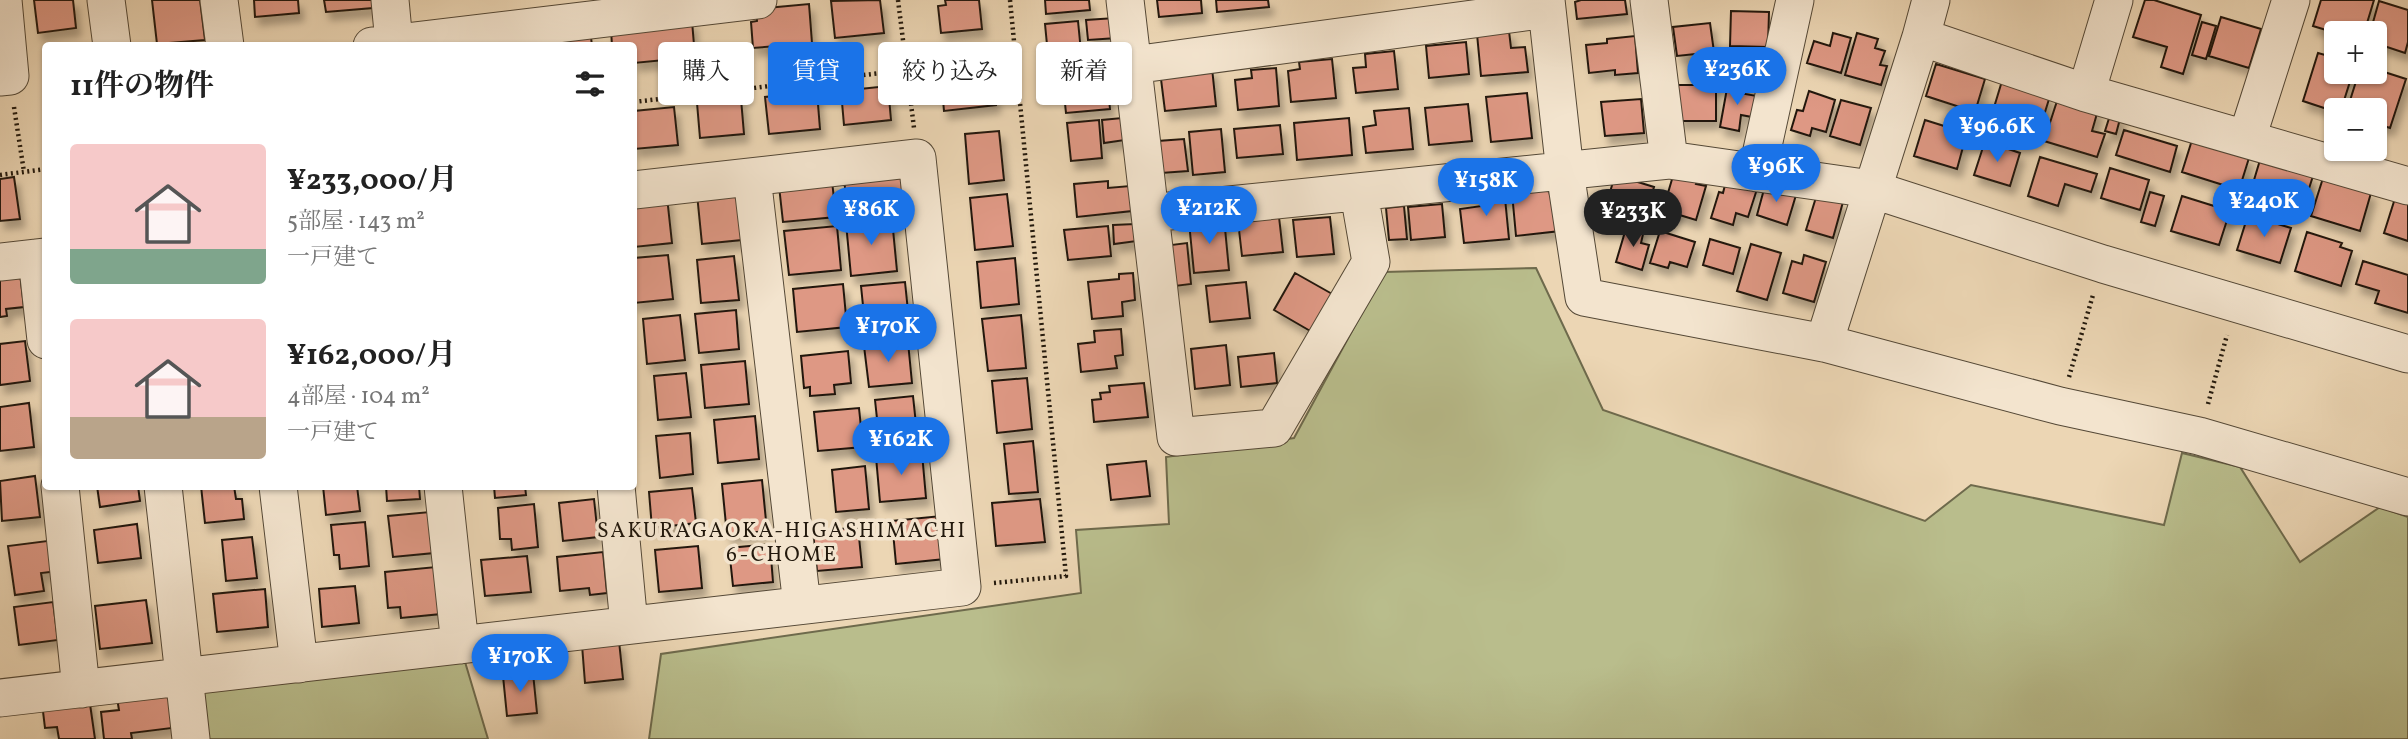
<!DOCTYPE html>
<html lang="ja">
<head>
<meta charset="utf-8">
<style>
  body { margin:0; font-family:Vollkorn,"Noto Serif JP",serif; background:#f6f6f6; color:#222; height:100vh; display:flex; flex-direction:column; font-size:26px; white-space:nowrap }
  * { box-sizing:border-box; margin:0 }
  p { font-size:23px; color:#767676 }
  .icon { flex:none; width:38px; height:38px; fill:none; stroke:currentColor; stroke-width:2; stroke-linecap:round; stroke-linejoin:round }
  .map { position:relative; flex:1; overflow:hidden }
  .panel { position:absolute; left:42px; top:42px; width:595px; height:448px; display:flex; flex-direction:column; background:#fff; border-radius:7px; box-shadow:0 2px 5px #0004 }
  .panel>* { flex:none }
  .hud { position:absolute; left:658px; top:42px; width:665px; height:63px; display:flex; gap:14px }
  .buttons { position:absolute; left:2324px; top:21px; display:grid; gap:14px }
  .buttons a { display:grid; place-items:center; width:63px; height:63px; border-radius:7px; background:#fff; box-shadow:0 2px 5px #0004; font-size:35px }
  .price { position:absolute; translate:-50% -60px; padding:0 16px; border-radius:24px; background:#1a73e8; color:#fff; font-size:23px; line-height:46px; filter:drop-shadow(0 2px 4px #0008) }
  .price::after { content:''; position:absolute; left:50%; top:42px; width:21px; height:16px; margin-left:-10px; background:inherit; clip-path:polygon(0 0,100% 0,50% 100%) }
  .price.selected { background:#222; color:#fff }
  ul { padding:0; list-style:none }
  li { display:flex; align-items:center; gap:21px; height:175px; padding:0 28px }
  li span { display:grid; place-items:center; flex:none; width:196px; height:140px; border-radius:7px; color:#555 }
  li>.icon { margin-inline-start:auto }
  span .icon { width:84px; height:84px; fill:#fffc; stroke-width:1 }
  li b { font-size:30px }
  h2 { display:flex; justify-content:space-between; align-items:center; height:84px; padding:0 28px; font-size:30px }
  .chip { padding:0 24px; border-radius:7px; background:#fff; box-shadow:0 2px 5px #0004; font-size:24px; line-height:63px }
  .chip.selected { background:#1a73e8; color:#fff }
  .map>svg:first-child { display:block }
  .green { fill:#b9bd8c; stroke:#6e6a4c; stroke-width:2 }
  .building { fill:#de9884; stroke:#22180c; stroke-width:2; filter:url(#shadow) }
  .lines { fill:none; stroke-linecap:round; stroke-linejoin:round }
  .street-casing { stroke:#544836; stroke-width:39 }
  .path { stroke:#22180c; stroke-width:4.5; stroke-dasharray:2 3.5; stroke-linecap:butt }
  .street { stroke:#f3e4ce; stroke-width:37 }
  .labels { text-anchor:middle; stroke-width:7; stroke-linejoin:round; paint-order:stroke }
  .neighbourhood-label { font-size:21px; letter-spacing:2px; fill:#22180c; stroke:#f3e4ce }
</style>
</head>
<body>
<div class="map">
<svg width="2408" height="739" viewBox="0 0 2408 739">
  <defs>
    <filter id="shadow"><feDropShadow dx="4.5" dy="8" stdDeviation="3.5" flood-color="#0004"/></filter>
  </defs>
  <rect width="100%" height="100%" fill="#ecd6b4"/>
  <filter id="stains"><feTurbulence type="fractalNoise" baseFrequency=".00286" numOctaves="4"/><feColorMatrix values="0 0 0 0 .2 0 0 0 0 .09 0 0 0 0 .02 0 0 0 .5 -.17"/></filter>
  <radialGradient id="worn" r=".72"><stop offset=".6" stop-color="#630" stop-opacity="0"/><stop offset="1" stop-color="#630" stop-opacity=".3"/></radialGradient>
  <!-- green -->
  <path class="green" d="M 1536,268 L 1603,410 L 1925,521 L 1971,485 L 2164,525 L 2182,453 L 2240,467 L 2300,562 L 2380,507 L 2408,517 L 2408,739 L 649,739 L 661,654 L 1081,593 L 1076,530 L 1169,524 L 1166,457 L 1294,438 L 1384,272 Z
    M 460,645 L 488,739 L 191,739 L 185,677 Z"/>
  <!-- building -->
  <path class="building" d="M 34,0 L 73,0 L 76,28 L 38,33 Z
    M 152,0 L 200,0 L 205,40 L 157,44 Z
    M 254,0 L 298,0 L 299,13 L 255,17 Z
    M 324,0 L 372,0 L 373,8 L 326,12 Z
    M 880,0 L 884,33 L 835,38 L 831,1 Z
    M 945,0 L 979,0 L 982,29 L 941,33 L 938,6 L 946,5 Z
    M 1045,0 L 1089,0 L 1090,10 L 1046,14 Z
    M 1157,0 L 1201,0 L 1202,13 L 1159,17 Z
    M 1216,0 L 1268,0 L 1269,7 L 1217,12 Z
    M 1581,0 L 1625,0 L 1627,14 L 1577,19 L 1575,2 Z
    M 2145,0 L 2154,0 L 2201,15 L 2183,74 L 2161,67 L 2167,47 L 2133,37 Z
    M 2321,0 L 2374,0 L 2364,33 L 2336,33 L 2313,26 Z
    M 2379,1 L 2408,10 L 2408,42 L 2405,53 L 2375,43 L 2375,33 L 2370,33 Z
    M 809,4 L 812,43 L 753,48 L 751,22 L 757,21 L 756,9 Z
    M 1731,11 L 1769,12 L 1768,47 L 1730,46 Z
    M 2221,17 L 2261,29 L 2249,68 L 2209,56 Z
    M 1115,18 L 1117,38 L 1088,40 L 1086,20 Z
    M 692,21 L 695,57 L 634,63 L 634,46 L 612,46 L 611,29 Z
    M 1078,21 L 1081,52 L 1048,55 L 1045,24 Z
    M 2202,22 L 2216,26 L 2206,59 L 2192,55 Z
    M 1710,23 L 1714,52 L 1677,56 L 1673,27 Z
    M 1509,31 L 1511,48 L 1525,47 L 1528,72 L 1481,76 L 1477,34 Z
    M 1833,33 L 1851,38 L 1841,73 L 1807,63 L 1814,41 L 1830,46 Z
    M 1857,33 L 1878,39 L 1875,48 L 1885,51 L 1880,65 L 1887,66 L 1881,85 L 1845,75 Z
    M 1635,36 L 1638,73 L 1615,75 L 1615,70 L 1589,73 L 1586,45 L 1607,43 L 1607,39 Z
    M 591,37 L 592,46 L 544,46 L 544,41 Z
    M 1466,42 L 1469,74 L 1429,78 L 1426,46 Z
    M 1394,51 L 1398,89 L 1356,93 L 1353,68 L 1366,67 L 1365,54 Z
    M 2318,53 L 2336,58 L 2336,72 L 2353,72 L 2341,110 L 2336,112 L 2303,101 Z
    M 1332,59 L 1336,98 L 1291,102 L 1288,71 L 1300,69 L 1299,62 Z
    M 1105,61 L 1110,109 L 1066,113 L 1061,65 Z
    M 1936,64 L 1985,79 L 1975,112 L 1926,96 Z
    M 1212,68 L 1216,106 L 1165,111 L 1161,79 Z
    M 1276,68 L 1279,106 L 1238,110 L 1235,80 L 1252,78 L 1251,70 Z
    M 2375,69 L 2406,79 L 2390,128 L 2375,123 L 2375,110 L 2347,110 L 2359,72 L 2375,72 Z
    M 993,72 L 996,105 L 944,111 L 941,77 Z
    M 2002,81 L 2050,96 L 2040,128 L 1992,114 Z
    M 1728,83 L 1746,86 L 1745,94 L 1757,96 L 1752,117 L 1741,115 L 1739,131 L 1720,127 Z
    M 1678,85 L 1716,85 L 1716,121 L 1678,121 Z
    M 888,86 L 891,120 L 844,125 L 841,91 Z
    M 1809,91 L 1835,100 L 1826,132 L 1812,128 L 1810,136 L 1791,130 L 1797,110 L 1803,111 Z
    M 817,92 L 820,129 L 769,134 L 765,97 Z
    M 1527,93 L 1532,138 L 1491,142 L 1486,97 Z
    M 2058,98 L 2098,110 L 2092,131 L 2105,134 L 2097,157 L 2044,141 Z
    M 741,99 L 744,134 L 700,138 L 697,103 Z
    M 1641,99 L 1644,133 L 1605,136 L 1601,102 Z
    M 1841,100 L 1871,108 L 1860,145 L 1830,136 Z
    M 1468,104 L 1472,141 L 1429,145 L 1425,108 Z
    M 674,107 L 678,145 L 634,149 L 634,111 Z
    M 1409,108 L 1413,149 L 1366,153 L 1363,127 L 1376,125 L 1374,111 Z
    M 2111,112 L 2121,115 L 2116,134 L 2105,131 Z
    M 1122,118 L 1125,140 L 1104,143 L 1102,120 Z
    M 1349,118 L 1352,155 L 1297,160 L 1294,123 Z
    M 1099,120 L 1102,158 L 1071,161 L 1067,123 Z
    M 1925,120 L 1960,131 L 1956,145 L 1963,147 L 1957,169 L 1914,156 Z
    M 1280,125 L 1283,154 L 1237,158 L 1234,129 Z
    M 1221,129 L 1225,172 L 1193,175 L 1189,132 Z
    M 2124,130 L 2177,146 L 2170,172 L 2116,155 Z
    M 999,131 L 1004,180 L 969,184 L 965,134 Z
    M 1184,139 L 1188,171 L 1161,173 L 1158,141 Z
    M 2192,140 L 2249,158 L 2239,190 L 2182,172 Z
    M 1985,141 L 2020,153 L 2010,186 L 1974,175 Z
    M 2040,157 L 2097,174 L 2091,192 L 2065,184 L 2058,206 L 2028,196 Z
    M 2260,160 L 2313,176 L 2303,207 L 2251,190 Z
    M 2110,168 L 2149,180 L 2140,210 L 2101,198 Z
    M 1675,169 L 1699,176 L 1696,184 L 1706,186 L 1696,220 L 1663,210 Z
    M 904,172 L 907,202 L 891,204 L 892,211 L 848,215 L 844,179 Z
    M 1615,175 L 1654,187 L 1647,210 L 1608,199 Z
    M 14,177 L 20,219 L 0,221 L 0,179 Z
    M 1727,177 L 1758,186 L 1748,217 L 1736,213 L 1733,225 L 1711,218 L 1719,192 L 1723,193 Z
    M 2323,178 L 2371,193 L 2360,231 L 2311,216 Z
    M 832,181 L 836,217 L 783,222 L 779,186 Z
    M 1108,181 L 1108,188 L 1130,186 L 1132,211 L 1077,217 L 1074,184 Z
    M 1766,182 L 1796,195 L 1787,225 L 1757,215 Z
    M 1504,188 L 1509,239 L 1464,243 L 1460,209 L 1482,206 L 1481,190 Z
    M 1549,189 L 1550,195 L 1556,194 L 1560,231 L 1516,236 L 1512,193 Z
    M 737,191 L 742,240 L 702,244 L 697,194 Z
    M 2150,192 L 2164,196 L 2155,226 L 2141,222 Z
    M 2397,192 L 2408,195 L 2408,241 L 2384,233 Z
    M 1007,194 L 1013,246 L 975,250 L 970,198 Z
    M 1817,194 L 1843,202 L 1833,238 L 1806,230 Z
    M 2182,196 L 2230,211 L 2219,245 L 2171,231 Z
    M 667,197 L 672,243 L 634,247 L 634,200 Z
    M 1442,204 L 1445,237 L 1411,240 L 1408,207 Z
    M 1404,206 L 1407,239 L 1389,240 L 1386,208 Z
    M 2248,215 L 2291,228 L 2280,263 L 2237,250 Z
    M 1279,217 L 1283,252 L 1242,256 L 1238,221 Z
    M 1330,217 L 1334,254 L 1297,257 L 1293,220 Z
    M 1224,218 L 1229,270 L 1194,273 L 1189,222 Z
    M 892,219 L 897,271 L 851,276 L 846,223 Z
    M 1135,224 L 1137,241 L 1114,244 L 1113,225 Z
    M 1627,225 L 1644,230 L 1641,243 L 1649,245 L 1642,270 L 1616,262 Z
    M 837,226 L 841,270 L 789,275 L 784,231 Z
    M 1108,226 L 1111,256 L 1068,260 L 1064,230 Z
    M 1660,231 L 1695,242 L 1687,267 L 1670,262 L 1668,268 L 1650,263 Z
    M 2307,232 L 2342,243 L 2340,247 L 2352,251 L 2341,286 L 2295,271 Z
    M 1710,239 L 1740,248 L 1733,274 L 1703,265 Z
    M 1187,243 L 1191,284 L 1167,287 L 1163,246 Z
    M 1751,244 L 1781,253 L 1767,300 L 1737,291 Z
    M 668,255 L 673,299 L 634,303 L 634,258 Z
    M 1804,255 L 1826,262 L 1814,302 L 1783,293 L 1792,261 L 1802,264 Z
    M 734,256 L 739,300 L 701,303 L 697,260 Z
    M 1015,258 L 1019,304 L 981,308 L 977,262 Z
    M 2363,261 L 2408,275 L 2408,313 L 2375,303 L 2379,291 L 2356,284 Z
    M 20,273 L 24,307 L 6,309 L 7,316 L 0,317 L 0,276 Z
    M 1133,273 L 1135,300 L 1122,302 L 1123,316 L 1092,319 L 1088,282 L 1119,279 L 1119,274 Z
    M 1295,273 L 1334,295 L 1312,332 L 1274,310 Z
    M 905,282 L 909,321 L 865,325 L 861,286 Z
    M 1246,282 L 1250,318 L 1210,322 L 1206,286 Z
    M 843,284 L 847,327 L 797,332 L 793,289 Z
    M 736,310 L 739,349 L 699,353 L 695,314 Z
    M 680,315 L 685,360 L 647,364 L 643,319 Z
    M 1021,315 L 1026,368 L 988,371 L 982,319 Z
    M 1121,329 L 1123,355 L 1115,356 L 1117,368 L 1081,372 L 1078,344 L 1095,342 L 1094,331 Z
    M 25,341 L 30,381 L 0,385 L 0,344 Z
    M 908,342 L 912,383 L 869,387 L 864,346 Z
    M 1226,345 L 1230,385 L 1195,389 L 1191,349 Z
    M 848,351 L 851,383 L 834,385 L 835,394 L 810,396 L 810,387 L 804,388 L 801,356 Z
    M 1274,353 L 1277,383 L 1241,387 L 1238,357 Z
    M 745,361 L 749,404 L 705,408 L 701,365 Z
    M 686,373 L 691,417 L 658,420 L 654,376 Z
    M 1027,378 L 1032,429 L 997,433 L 992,381 Z
    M 1144,383 L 1148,417 L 1094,422 L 1092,400 L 1101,399 L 1100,393 L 1110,392 L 1109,386 Z
    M 913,396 L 917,434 L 879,437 L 875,400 Z
    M 29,403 L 34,447 L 0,451 L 0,407 Z
    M 859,408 L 863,447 L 818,451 L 814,412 Z
    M 755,416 L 759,459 L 718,463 L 714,420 Z
    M 690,433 L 693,474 L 660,478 L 656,436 Z
    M 1033,441 L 1038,492 L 1009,494 L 1004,444 Z
    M 922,453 L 926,498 L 880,502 L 876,457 Z
    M 1146,461 L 1150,496 L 1111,500 L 1107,465 Z
    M 865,466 L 869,509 L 836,512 L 832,470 Z
    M 35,476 L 40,517 L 2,521 L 0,481 Z
    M 762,480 L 767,531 L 727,535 L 722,484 Z
    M 97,486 L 138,486 L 140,501 L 100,507 Z
    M 201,486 L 234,486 L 236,499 L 242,499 L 244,519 L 205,523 Z
    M 323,486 L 357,486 L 360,511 L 326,515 Z
    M 386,486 L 419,486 L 420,499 L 387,501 Z
    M 494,486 L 525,486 L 526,495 L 495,498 Z
    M 692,488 L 696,523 L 652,528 L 649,492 Z
    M 594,499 L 598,537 L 563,541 L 559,503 Z
    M 1040,499 L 1045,542 L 996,546 L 992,503 Z
    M 534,504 L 538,547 L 512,550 L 511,539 L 500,539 L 498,508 Z
    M 430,512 L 434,553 L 393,557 L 388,516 Z
    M 941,516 L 945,559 L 896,564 L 892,521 Z
    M 365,522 L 369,566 L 340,569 L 339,555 L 334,555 L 331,525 Z
    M 137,524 L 141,558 L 98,563 L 94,530 Z
    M 858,527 L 862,567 L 817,571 L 813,532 Z
    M 252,537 L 257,578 L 226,581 L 222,540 Z
    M 55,540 L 58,571 L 41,573 L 44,591 L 15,595 L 8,546 Z
    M 770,544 L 773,582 L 733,586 L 729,548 Z
    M 698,546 L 702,588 L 659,592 L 655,550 Z
    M 603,552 L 607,593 L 590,595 L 589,588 L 560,591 L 557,557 Z
    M 527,556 L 531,592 L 485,596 L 481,560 Z
    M 436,567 L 441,614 L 401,618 L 400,607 L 388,608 L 385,572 Z
    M 355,586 L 359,623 L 322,627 L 319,589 Z
    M 265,589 L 268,627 L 217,632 L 213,594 Z
    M 146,600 L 152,643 L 100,649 L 95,606 Z
    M 53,602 L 58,640 L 19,645 L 14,607 Z
    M 619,641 L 623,679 L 585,683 L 582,645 Z
    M 533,673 L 537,713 L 507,716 L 503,676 Z
    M 168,691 L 172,728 L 131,733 L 132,739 L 104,739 L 101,712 L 119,710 L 117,698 Z
    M 89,697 L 95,739 L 59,739 L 57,727 L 45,728 L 42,703 Z"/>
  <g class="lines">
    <defs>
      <path id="street" d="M 106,0 L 112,46
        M 219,0 L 225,46
        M 390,0 L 394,43
        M 1125,0 L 1176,437 L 1274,428 L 1371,262 L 1359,193
        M 1546,0 L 1565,172 L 1584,297 L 1824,343 L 2060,406 L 2199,436 L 2408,497
        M 1649,0 L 1669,160
        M 1931,0 L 1921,37 L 2086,93 L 2408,186
        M 372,46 L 758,0
        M 1133,65 L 1547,9
        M 0,77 L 10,76 L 3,0
        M 2086,93 L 2114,0
        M 2247,138 L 2291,0
        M 1757,173 L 1795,0
        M 752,177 L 802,605
        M 1150,213 L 1669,160 L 1871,189 L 2103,264 L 2408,354
        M 37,258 L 46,340
        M 0,262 L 46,257
        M 1824,343 L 1921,37
        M 60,486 L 81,689
        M 163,486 L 191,739
        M 278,486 L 299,664
        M 443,486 L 460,645
        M 616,486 L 629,625
        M 0,698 L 962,587 L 917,158 L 634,190"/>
    </defs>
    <!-- street casing -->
    <use href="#street" class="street-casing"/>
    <!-- path -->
    <path class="path" d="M 898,0 L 914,128
      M 634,102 L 1017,57
      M 14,107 L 24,172
      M 0,175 L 46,169
      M 2069,377 L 2093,295
      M 2208,404 L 2227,335
      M 994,583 L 1066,576 L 1010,0"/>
    <!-- street -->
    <use href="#street" class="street"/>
  </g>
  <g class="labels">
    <!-- neighbourhood labels -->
    <g class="neighbourhood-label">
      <text x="782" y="537">SAKURAGAOKA-HIGASHIMACHI<tspan x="782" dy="24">6-CHOME</tspan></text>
    </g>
  </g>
  <rect width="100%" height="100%" filter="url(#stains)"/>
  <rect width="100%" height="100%" fill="url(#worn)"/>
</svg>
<div class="buttons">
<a>+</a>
<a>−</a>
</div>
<b class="price" style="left:1737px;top:107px">¥236K</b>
<b class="price" style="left:1997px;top:164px">¥96.6K</b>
<b class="price" style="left:1776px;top:204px">¥96K</b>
<b class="price" style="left:1486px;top:218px">¥158K</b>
<b class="price" style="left:2264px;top:239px">¥240K</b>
<b class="price" style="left:1209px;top:246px">¥212K</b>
<b class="price" style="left:871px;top:247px">¥86K</b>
<b class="price selected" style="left:1633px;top:249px">¥233K</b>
<b class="price" style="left:888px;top:364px">¥170K</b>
<b class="price" style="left:901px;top:477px">¥162K</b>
<b class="price" style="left:520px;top:694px">¥170K</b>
<div class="hud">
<a class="chip">購入</a>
<a class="chip selected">賃貸</a>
<a class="chip">絞り込み</a>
<a class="chip">新着</a>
</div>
<section class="panel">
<h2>11件の物件<svg class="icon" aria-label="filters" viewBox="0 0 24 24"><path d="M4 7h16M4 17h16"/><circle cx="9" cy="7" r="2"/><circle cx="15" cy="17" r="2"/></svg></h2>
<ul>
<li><span style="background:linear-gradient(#f6c9c9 75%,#7fa58c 0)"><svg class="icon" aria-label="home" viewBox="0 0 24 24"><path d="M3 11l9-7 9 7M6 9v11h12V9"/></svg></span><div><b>¥233,000/月</b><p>5部屋 · 143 m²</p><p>一戸建て</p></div></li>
<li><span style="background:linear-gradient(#f6c9c9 70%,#b9a48a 0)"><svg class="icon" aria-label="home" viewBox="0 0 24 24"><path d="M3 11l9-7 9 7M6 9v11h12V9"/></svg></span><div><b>¥162,000/月</b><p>4部屋 · 104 m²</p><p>一戸建て</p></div></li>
</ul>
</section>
</div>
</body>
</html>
